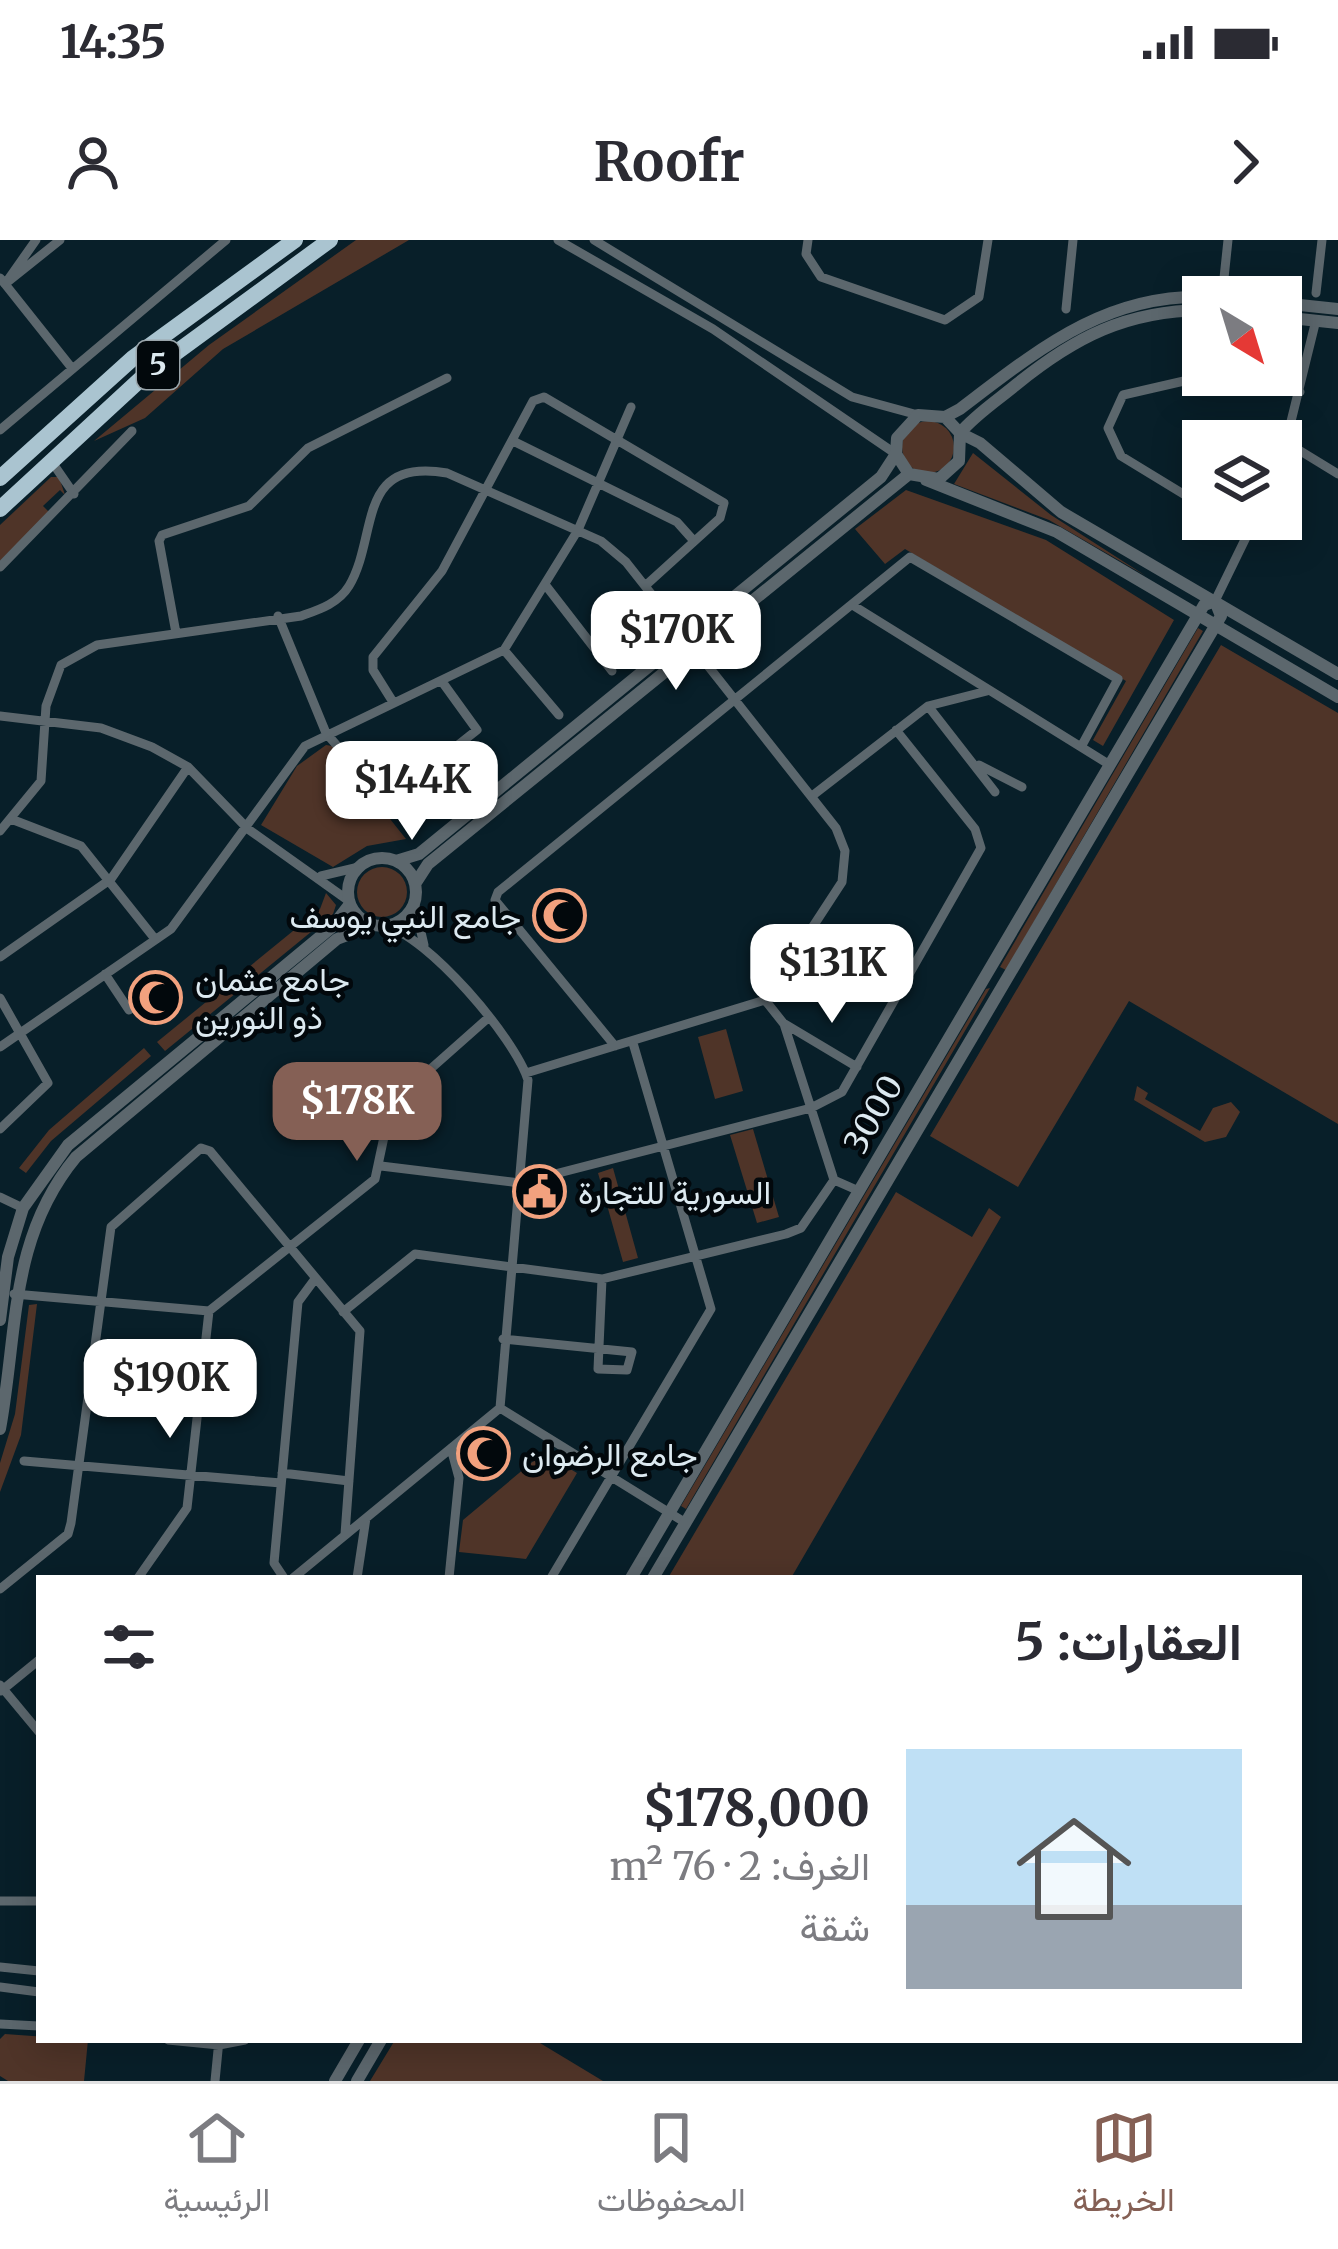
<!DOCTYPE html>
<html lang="ar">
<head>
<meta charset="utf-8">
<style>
  body { margin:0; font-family:Merriweather,Vazirmatn,serif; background:#f2f2f3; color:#2b2b33; direction:rtl; height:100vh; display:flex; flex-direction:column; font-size:45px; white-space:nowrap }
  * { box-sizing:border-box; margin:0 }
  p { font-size:39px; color:#7c7c81 }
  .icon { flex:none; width:66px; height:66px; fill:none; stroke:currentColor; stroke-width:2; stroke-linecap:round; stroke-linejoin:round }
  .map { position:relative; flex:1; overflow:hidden; direction:ltr }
  .drawer { position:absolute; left:36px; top:1335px; width:1266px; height:468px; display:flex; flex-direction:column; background:#fff; border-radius:0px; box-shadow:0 6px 30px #0003; direction:rtl }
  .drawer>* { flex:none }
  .needle { width:78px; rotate:142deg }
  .fabs { position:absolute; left:1182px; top:36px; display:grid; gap:24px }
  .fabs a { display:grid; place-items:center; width:120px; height:120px; border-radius:0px; background:#fff; box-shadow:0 6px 30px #0003; font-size:60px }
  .price { position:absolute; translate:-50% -102px; padding:0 27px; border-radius:24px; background:#fff; color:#222; font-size:39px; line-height:78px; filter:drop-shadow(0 3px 6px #0008) }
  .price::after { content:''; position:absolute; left:50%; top:72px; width:36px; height:27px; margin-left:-18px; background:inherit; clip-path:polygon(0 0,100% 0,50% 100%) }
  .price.selected { background:#856055; color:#fff }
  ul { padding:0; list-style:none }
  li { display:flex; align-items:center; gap:36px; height:300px; padding:0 60px }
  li+li { border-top:3px solid #e1e1e2 }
  li span { display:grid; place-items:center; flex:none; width:336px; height:240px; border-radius:0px; color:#555 }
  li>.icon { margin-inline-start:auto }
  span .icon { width:144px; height:144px; fill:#fffc; stroke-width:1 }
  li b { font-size:51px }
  h2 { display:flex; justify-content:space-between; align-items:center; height:144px; padding:0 60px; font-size:51px }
  .status { display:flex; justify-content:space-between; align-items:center; height:84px; padding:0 60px; background:#fff; direction:ltr }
  .status svg { height:33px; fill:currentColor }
  header { display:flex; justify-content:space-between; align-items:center; height:156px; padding:0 60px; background:#fff; font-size:54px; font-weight:700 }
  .tab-bar { display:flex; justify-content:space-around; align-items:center; height:168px; border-top:3px solid #e1e1e2; background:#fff; font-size:33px; color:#7c7c81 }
  .tab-bar a { display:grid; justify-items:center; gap:6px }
  .tab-bar .selected { color:#856055 }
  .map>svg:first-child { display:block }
  .green { fill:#4f3428 }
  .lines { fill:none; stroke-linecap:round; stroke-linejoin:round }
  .minor { stroke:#5c676d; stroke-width:9 }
  .tertiary { stroke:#5c676d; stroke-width:12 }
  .trunk { stroke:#aac4d0; stroke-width:16 }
  .labels { text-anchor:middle; stroke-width:9; stroke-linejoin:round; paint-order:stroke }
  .shield { fill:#02080c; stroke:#9ba6ac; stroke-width:3 }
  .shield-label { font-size:30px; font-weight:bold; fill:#dce9f0 }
  .poi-label { font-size:33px; fill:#dce9f0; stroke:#02080c; text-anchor:start }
  .street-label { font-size:33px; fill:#dce9f0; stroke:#02080c }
</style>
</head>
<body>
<div class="status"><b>14:35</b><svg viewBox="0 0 49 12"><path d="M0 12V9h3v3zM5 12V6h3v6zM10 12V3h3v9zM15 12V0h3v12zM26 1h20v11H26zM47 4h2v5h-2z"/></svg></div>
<header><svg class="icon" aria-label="forward" viewBox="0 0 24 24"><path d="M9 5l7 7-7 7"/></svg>Roofr<svg class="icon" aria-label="person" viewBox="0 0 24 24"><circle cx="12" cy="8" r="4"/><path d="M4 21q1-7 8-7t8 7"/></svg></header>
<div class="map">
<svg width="1338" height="1841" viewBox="0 0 1338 1841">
  <rect width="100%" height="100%" fill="#081f29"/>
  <!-- green -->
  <path class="green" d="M 356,0 L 409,0 L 223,109 L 145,178 L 94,201 L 209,105 Z
    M902 207a26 26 0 1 1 52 0a26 26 0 1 1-52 0Z
    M 973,213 L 1051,275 L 1146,336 L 1049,280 L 954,244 Z
    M 51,237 L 59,237 L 65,255 L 60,250 L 43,266 L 49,272 L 0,321 L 0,285 Z
    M 906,250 L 1046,300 L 1174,380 L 1103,506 L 1093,500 L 1126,441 L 905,309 L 885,324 L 855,289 Z
    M 1198,388 L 1203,391 L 1006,730 L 1000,727 Z
    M 1221,405 L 1338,473 L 1338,884 L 1129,761 L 1018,947 L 930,896 Z
    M 326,505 L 332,506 L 406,599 L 367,606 L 333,627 L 261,585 L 297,526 Z
    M357 652a25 25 0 1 1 50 0a25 25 0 1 1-50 0Z
    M 326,653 L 336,665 L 333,674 L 165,811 L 157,802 L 320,669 Z
    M 990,748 L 686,1269 L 681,1266 L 986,749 Z
    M 726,789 L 743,851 L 715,859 L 698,797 Z
    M 144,808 L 151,816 L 51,901 L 26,933 L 19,928 L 49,890 Z
    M 1137,846 L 1148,853 L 1145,859 L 1200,891 L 1213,868 L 1231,862 L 1240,872 L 1226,897 L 1205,902 L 1134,860 Z
    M 753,889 L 779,977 L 757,983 L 730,895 Z
    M 613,928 L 638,1018 L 623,1022 L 598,933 Z
    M 896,952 L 972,997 L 989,968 L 1001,977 L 791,1338 L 668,1338 Z
    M 37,1064 L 21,1195 L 0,1252 L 0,1223 L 15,1174 L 29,1065 Z
    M 543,1213 L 577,1233 L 526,1319 L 459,1312 L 463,1280 Z
    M 5,1794 L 88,1800 L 84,1841 L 8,1841 L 0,1836 L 0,1799 Z
    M 395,1800 L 535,1800 L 603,1841 L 370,1841 Z"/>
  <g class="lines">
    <!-- minor -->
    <path class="minor" d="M 60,0 L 5,44 L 71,127
      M 558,0 L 713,89 L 896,214
      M 594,0 L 852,157 L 918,175
      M 808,0 L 806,14 L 821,37 L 945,80 L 979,57 L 988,0
      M 0,38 L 5,44 L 36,0
      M 1316,53 L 1322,0
      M 1222,57 L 1228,0
      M 1066,69 L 1073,0
      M 0,190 L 226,0
      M 513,201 L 677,282 L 694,301
      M 1289,204 L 1338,234
      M 1281,222 L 1316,80
      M 54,225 L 74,254
      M 1203,266 L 1121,216 L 1108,188 L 1123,155 L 1197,138 L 1300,152
      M 1225,279 L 1249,293
      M 0,327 L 132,191
      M 547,347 L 612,431
      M 1215,361 L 1255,279
      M 854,366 L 1110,525
      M 278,376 L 326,493 L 386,562 L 477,490 L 443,443
      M 176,393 L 159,301 L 162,295 L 249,266 L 308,208 L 447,138
      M 504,410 L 559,475
      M 393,462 L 373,430 L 373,417 L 442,331 L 533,161 L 544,157 L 724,263 L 720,278 L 645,346
      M 928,466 L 995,552
      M 0,476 L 101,488 L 152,507 L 188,527 L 248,589 L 349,661
      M 979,525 L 1022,547
      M 812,556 L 928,466 L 987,451
      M 11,579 L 81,606 L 155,699
      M 0,591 L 41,541 L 46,466 L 61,425 L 97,405 L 301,376 C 318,370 338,364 349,346 C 379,296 355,217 447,233 L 601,301 L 626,322 L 836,588 L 845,611 L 842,642 L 765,760 L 526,833
      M 321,636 L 359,627
      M 414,662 L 424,705
      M 385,686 C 427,695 515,798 528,840 L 500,1168 L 686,1283
      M 0,717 L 111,639 L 188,527
      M 105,734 L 129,770
      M 0,758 L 48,843 L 0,889
      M 765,760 L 784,784 L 834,940 L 859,951
      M 785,784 L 857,827
      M 615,806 L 495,660 L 498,652 L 910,317 L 1118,439 L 1081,507
      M 0,807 L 171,689 L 305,506 L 504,410 L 578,290 L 631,167
      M 381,926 L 520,943 L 811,868 L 842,852 L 981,608 L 975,589 L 896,490
      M 0,957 L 23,968
      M 14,1054 L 209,1071 L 375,939 L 391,864 L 487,779
      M 343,1072 L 415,1014 L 602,1039 L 786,994 L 801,988 L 834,940
      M 503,1099 L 632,1112 L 627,1130 L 598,1129 L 602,1039
      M 24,1221 L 281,1243
      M 282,1233 L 349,1241
      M 138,1338 L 187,1268 L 209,1071
      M 284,1338 L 274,1323 L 298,1062 L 315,1039
      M 293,1338 L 500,1168
      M 357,1338 L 366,1278
      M 449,1338 L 459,1238 L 451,1208
      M 551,1338 L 711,1069 L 633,803
      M 0,1349 L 68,1294 L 71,1283 L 111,987 L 201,908 L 210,911 L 360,1091 L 345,1294
      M 0,1445 L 39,1492
      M 1,1451 L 39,1420
      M 0,1661 L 39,1661
      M 0,1727 L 39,1731
      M 0,1747 L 39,1752
      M 0,1784 L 39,1786
      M 168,1800 L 219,1805 L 245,1800
      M 215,1841 L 219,1800"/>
    <!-- tertiary -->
    <path class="tertiary" d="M 1281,63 L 1338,69
      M 1203,70 C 1126,71 1075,97 1017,144 C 998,160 976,174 960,193 L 980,203 L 1061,272 L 1338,434
      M 1281,77 L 1338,83
      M 945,177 L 960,193 L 959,221 L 939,239 L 909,234 L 896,214 L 897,198 L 918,175 L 945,177 L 960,169 C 1039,109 1107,52 1211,57
      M 926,240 L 1057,292 L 1338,457
      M348 652a34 34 0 1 1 68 0a34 34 0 1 1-68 0Z
      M 396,621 L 419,614 L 881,237 L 896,214
      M 415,644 L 428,624 L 909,234
      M 0,1080 L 8,1017 L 23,968 L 68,905 L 332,687 L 350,664
      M 0,1189 C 18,1091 9,998 76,917 L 337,699 L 374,685
      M 631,1338 L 1204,365 L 1215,361 L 1221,376 L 653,1338
      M 335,1841 L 359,1800
      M 357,1841 L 381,1800"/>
    <!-- trunk -->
    <path class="trunk" d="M 0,238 L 133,118 L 295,0
      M 0,269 L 144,136 L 330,0"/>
  </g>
  <!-- icons -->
  <defs>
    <symbol id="mosque-ring" viewBox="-11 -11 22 22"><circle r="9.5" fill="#02080c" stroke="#f2a17e" stroke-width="1.5"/><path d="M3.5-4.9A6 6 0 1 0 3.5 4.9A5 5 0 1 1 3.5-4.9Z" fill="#f2a17e"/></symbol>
    <symbol id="civic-ring" viewBox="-11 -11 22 22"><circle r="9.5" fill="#02080c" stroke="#f2a17e" stroke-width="1.5"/><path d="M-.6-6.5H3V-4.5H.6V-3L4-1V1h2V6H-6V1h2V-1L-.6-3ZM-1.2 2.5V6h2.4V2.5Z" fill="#f2a17e"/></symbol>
  </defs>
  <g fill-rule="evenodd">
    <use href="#mosque-ring" x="530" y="646" width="59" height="59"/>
    <use href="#mosque-ring" x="126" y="728" width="59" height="59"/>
    <use href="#civic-ring" x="510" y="922" width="59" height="59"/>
    <use href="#mosque-ring" x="454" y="1184" width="59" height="59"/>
  </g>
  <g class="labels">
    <!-- shield labels -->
    <rect class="shield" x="137" y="101" width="42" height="48" rx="9"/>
    <g class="shield-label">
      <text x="158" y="135">5</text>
    </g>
    <!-- poi labels -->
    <g class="poi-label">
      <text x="521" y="688" text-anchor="end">جامع النبي يوسف</text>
      <text x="195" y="751">جامع عثمان<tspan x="195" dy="38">ذو النورين</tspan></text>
      <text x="578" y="964">السورية للتجارة</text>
      <text x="522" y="1226">جامع الرضوان</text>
    </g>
    <!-- street labels -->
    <g class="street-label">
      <text transform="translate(873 874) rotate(-60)" y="12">3000</text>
    </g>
  </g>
</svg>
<div class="fabs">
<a><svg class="needle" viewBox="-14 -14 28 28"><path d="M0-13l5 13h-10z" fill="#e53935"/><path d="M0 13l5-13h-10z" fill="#7c7c81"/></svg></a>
<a><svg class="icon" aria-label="layers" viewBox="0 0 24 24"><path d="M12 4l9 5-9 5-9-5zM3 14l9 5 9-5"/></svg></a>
</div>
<b class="price" style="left:676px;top:453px">$170K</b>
<b class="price" style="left:412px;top:603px">$144K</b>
<b class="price" style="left:832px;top:786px">$131K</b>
<b class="price selected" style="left:357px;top:924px">$178K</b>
<b class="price" style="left:170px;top:1201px">$190K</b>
<section class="drawer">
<h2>العقارات: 5<svg class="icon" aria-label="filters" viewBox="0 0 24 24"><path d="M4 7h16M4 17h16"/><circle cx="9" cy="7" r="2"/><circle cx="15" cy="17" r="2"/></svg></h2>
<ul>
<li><span style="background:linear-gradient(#bfe0f5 65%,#9aa5b1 0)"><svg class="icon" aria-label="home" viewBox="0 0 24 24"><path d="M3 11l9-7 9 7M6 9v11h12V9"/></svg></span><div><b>$178,000</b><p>الغرف: 2 · 76 m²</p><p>شقة</p></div></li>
</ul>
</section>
</div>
<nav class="tab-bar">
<a class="selected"><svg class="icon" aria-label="map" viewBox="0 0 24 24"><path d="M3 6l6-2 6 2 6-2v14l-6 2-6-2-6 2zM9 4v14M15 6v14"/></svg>الخريطة</a>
<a><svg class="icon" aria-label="saved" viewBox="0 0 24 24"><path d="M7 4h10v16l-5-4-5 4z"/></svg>المحفوظات</a>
<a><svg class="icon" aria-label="home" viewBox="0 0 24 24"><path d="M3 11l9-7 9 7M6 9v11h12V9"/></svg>الرئيسية</a>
</nav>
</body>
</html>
